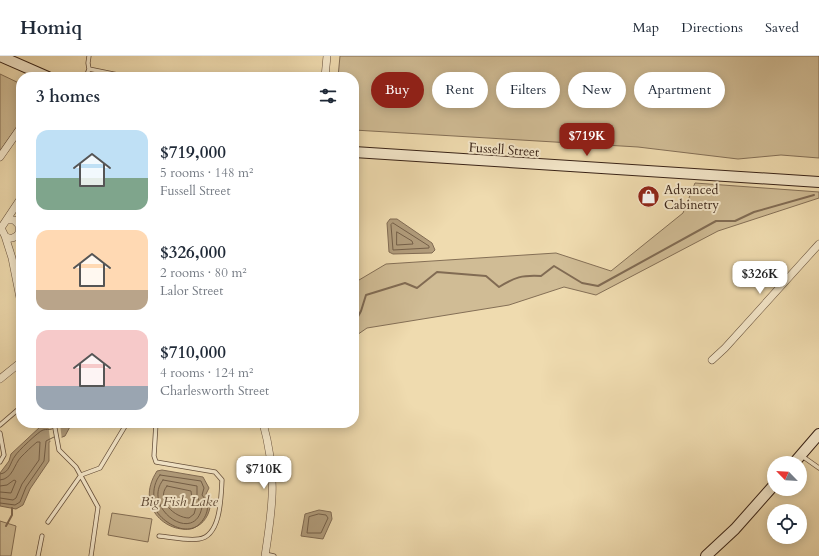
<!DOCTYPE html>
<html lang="en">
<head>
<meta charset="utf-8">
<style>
  body { margin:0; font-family:Cardo,serif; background:#f6f6f7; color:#1f2937; height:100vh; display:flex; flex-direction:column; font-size:15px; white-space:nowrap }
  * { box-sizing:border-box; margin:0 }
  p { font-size:13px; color:#747a83 }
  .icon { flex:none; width:22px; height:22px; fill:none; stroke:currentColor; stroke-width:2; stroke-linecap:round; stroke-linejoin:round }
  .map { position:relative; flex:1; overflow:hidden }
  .sheet { position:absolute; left:16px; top:16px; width:343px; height:356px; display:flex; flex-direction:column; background:#fff; border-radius:16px; box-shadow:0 2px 10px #0003 }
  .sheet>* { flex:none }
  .banner { position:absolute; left:371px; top:16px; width:380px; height:36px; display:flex; gap:8px }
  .needle { width:26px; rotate:295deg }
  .controls { position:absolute; left:767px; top:400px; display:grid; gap:8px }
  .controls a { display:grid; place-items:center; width:40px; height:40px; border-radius:50%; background:#fff; box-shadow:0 2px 10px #0003; font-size:20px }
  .price { position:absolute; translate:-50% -34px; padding:0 9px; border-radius:8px; background:#fff; color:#222; font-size:13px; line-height:26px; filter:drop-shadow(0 1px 2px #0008) }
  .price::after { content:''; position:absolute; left:50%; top:24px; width:12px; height:9px; margin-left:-6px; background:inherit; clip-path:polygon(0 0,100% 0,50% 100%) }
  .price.current { background:#8f2418; color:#fff }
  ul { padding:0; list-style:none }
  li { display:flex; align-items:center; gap:12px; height:100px; padding:0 20px }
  li span { display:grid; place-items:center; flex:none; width:112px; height:80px; border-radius:12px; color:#555 }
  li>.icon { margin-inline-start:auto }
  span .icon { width:48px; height:48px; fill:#fffc; stroke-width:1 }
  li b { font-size:17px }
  h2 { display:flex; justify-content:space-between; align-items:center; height:48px; padding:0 20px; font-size:17px }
  .pill { padding:0 14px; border-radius:18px; background:#fff; box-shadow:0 2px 10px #0003; font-size:14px; line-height:36px }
  .pill.current { background:#8f2418; color:#fff }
  header { display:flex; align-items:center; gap:24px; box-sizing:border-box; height:56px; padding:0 20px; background:#fff; border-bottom:1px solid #e0e1e3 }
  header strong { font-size:19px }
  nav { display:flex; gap:22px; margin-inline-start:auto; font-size:14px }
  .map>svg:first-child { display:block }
  .green { fill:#d0bc95; stroke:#846f56 }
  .water { fill:#b19c7b; stroke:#816b53 }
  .pier { fill:#efdbaf }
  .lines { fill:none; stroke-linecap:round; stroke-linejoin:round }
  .shore { stroke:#745f48; stroke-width:1 }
  .stream { stroke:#816b53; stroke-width:2 }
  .lane-casing { stroke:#66503c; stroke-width:5 }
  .street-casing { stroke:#66503c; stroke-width:8 }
  .secondary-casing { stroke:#382216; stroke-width:12 }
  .lane { stroke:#f5e8cb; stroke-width:3.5 }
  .street { stroke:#f5e8cb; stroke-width:7 }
  .secondary { stroke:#f5e8cb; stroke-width:10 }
  .labels { text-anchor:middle; stroke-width:4; stroke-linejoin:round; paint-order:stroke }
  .street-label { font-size:13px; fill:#382216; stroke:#f5e8cb }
  .poi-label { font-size:13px; fill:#382216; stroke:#f5e8cb; text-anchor:start }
  .water-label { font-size:14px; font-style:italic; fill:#624d39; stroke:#f5e8cb }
</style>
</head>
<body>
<header>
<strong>Homiq</strong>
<nav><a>Map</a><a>Directions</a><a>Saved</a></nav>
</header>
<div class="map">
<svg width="819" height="500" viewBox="0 0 819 500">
  <rect width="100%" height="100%" fill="#efdbaf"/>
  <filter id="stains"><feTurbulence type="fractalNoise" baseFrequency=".005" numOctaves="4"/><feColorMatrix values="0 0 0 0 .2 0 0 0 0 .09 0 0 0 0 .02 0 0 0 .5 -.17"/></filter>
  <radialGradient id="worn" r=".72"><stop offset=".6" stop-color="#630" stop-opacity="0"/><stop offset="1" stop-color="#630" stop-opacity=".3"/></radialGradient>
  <!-- green -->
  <path class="green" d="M 340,0 L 819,0 L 819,102 L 781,99 L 738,103 L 638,91 L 354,74 L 354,21 L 338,21 Z
    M 0,18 L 21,28 L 21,55 L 17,59 L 18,69 L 0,95 Z
    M 695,127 L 819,136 L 819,142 L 718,175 L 596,239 L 564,231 L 509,249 L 367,272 L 354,281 L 354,227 L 386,208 L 556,197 L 611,215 L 683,157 Z
    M 112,457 L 152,463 L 148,486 L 108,479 Z
    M 0,465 L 16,470 L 11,500 L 0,500 Z"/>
  <!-- water -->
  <path class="water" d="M 390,163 L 397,163 L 432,187 L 435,194 L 432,197 L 393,198 L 389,196 L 387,167 Z
    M 61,367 L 72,367 L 65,380 L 49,386 L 49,405 L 30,433 L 23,449 L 16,453 L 0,450 L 0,417 L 9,405 L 11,398 L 41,370 Z
    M 162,414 L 203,421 L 209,432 L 206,438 L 211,445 C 207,500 124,466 157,415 Z
    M 319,454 L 331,456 L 332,463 L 323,483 L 301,480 L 305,458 Z"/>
  <!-- pier -->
  <path class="pier" d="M 60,367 L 62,385 L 51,388 L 51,390 L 48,368 Z"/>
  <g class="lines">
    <!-- shore -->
    <path class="shore" d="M 393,167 L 429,190 L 429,192 L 393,194 L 391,169 Z
      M 397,176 L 412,185 L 413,188 L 397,189 Z
      M 0,418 C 10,417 10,406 15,400 C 17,396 39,375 43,374 C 46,373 49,374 52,373
      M 160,419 L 201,425 L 204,432 L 202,439 C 204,442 207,445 207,447 C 210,457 200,472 190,473 C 178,475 161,464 156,454 C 154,451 154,446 154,442 C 153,434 155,425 160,419 Z
      M 0,424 C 13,423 14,408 21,401 C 26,396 31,391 37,386 L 40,386 L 39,404 L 22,428 L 16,442 L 13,444 L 0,442
      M 163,424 L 197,430 L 197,440 L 202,451 C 195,490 141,452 163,424 Z
      M 0,430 L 7,429 L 14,424 L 16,425 L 11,437 L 0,436
      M 167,430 L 191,435 L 192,443 L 196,451 L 194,458 L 189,462 C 175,462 155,444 167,430 Z
      M 0,447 L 15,449 L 20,446 L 26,431 L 44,405 L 46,385 L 54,381
      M 319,458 L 326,459 L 328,462 L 321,477 L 307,477 L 309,461 Z"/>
    <!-- stream -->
    <path class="stream" d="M 354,268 L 361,255 L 366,239 L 405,227 L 417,232 L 437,216 L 486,220 L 499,231 C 515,221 522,219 541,220 L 554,210 L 582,227 L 598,230 L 716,165 L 735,165 L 754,156 L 814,139
      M 6,470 L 12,459 L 12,452"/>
    <defs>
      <path id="lane" d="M 89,0 L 88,7 L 89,13
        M 86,21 L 89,13 L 128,21
        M 54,367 L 59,394 L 76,411 L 98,451 L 91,500
        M 156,367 L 154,400 L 156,406 L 215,416 L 222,424 C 221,441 221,480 199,483 C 187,485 171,481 159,480
        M 213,367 L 219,368
        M 0,369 L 21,351
        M 0,377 L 4,399 L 0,406
        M 802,400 L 819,412
        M 48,466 L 81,419 L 100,412 L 127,367
        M 265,498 L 274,500
        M 38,500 L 42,480"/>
      <path id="street" d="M 325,21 L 327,0
        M 0,101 L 21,71
        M 7,164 L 14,164 L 19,169 L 19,177 C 16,182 10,184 5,180 L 1,172 L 21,142
        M 5,180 L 12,202 L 21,247
        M 712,304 L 725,292 L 819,188
        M 0,323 L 21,306
        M 263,367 C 277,418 273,449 265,500"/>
      <path id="secondary" d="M 0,0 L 48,21
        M 354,96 L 819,126
        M 794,407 L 819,378
        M 706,500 L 735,473 L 774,429"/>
    </defs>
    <!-- lane casing -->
    <use href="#lane" class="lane-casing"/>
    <!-- street casing -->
    <use href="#street" class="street-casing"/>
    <!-- secondary casing -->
    <use href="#secondary" class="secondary-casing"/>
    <!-- lane -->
    <use href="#lane" class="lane"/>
    <!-- street -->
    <use href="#street" class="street"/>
    <!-- secondary -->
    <use href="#secondary" class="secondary"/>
  </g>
  <!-- icons -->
  <defs>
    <symbol id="shop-disc" viewBox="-11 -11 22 22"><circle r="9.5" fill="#8f2418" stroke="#f5e8cb"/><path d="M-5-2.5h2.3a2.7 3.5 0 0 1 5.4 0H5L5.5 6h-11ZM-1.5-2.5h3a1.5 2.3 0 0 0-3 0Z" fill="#fff"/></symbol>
  </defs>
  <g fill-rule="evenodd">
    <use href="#shop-disc" x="636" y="128" width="25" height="25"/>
  </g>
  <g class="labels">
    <!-- street labels -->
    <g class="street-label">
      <text transform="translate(504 93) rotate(4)" y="5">Fussell Street</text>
    </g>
    <!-- poi labels -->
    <g class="poi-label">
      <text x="664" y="138">Advanced<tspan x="664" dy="15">Cabinetry</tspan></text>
    </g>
    <!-- water labels -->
    <g class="water-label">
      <text x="179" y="450">Big Fish Lake</text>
    </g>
  </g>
  <rect width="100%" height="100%" filter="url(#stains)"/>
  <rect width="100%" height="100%" fill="url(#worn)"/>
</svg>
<div class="controls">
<a><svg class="needle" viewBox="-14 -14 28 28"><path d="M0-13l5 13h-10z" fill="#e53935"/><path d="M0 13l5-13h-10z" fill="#747a83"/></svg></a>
<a><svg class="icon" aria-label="locate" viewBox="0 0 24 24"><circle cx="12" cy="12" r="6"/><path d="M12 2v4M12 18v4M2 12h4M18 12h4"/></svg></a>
</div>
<b class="price current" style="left:587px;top:101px">$719K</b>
<b class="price" style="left:760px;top:239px">$326K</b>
<b class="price" style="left:264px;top:434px">$710K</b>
<div class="banner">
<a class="pill current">Buy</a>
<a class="pill">Rent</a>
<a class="pill">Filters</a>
<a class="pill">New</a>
<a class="pill">Apartment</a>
</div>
<section class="sheet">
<h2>3 homes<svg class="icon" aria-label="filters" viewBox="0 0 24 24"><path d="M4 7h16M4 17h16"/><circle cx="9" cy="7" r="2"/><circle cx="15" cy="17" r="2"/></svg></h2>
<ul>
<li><span style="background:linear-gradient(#bfe0f5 60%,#7fa58c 0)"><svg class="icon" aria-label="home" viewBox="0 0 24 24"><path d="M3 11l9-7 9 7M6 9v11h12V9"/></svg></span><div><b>$719,000</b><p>5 rooms · 148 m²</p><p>Fussell Street</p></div></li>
<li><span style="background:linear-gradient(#ffd9b3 75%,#b9a48a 0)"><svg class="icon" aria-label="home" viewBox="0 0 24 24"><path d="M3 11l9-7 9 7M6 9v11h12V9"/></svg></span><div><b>$326,000</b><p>2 rooms · 80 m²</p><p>Lalor Street</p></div></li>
<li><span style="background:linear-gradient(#f6c9c9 70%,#9aa5b1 0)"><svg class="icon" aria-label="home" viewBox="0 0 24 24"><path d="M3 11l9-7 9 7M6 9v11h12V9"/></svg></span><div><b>$710,000</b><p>4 rooms · 124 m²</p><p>Charlesworth Street</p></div></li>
</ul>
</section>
</div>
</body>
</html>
